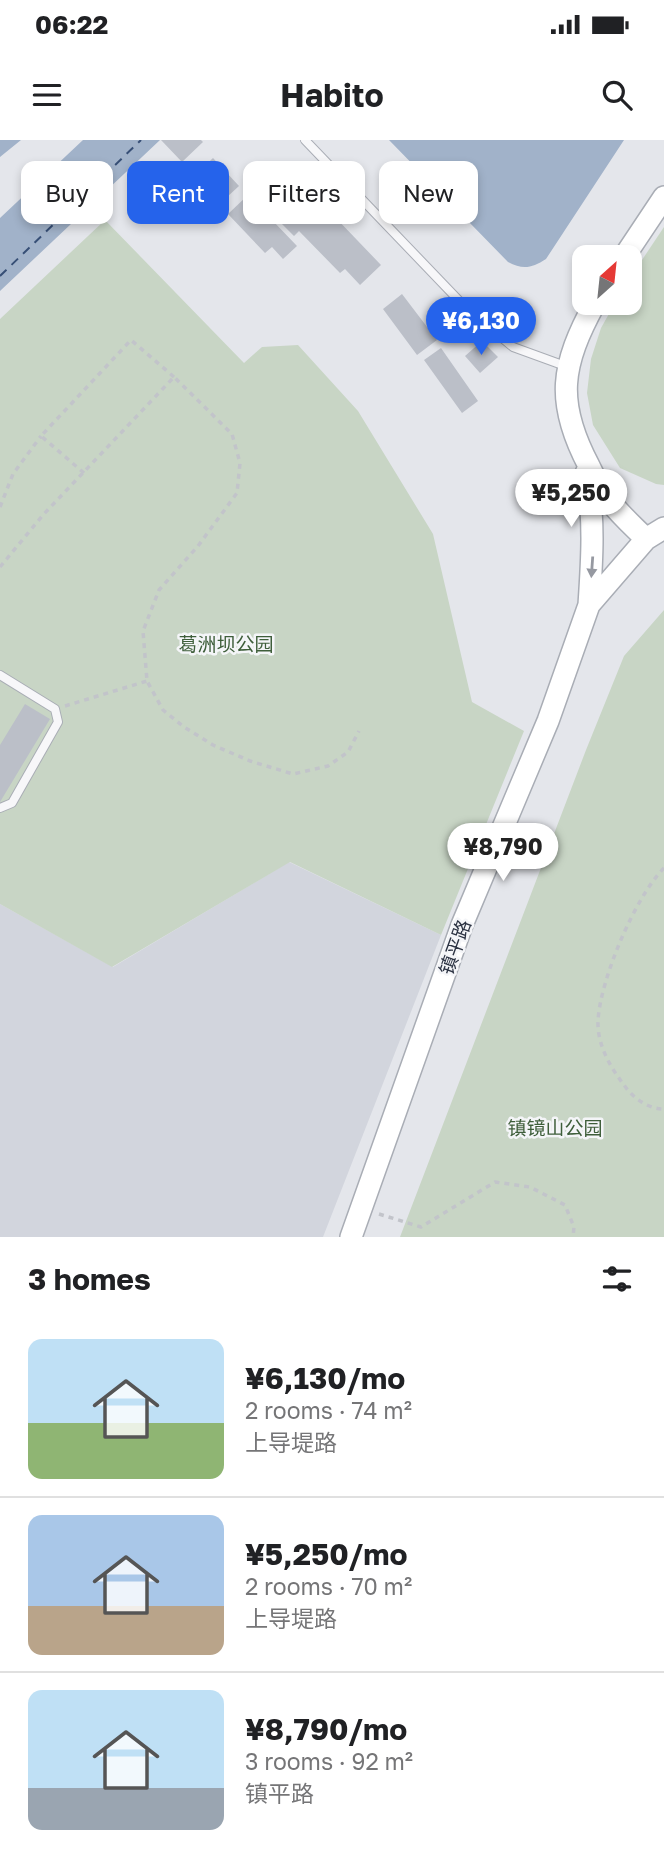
<!DOCTYPE html>
<html lang="en">
<head>
<meta charset="utf-8">
<style>
  body { margin:0; font-family:"Golos Text","Noto Sans SC",sans-serif; background:#f6f6f6; color:#202124; height:100vh; display:flex; flex-direction:column; font-size:26px; white-space:nowrap }
  * { box-sizing:border-box; margin:0 }
  p { font-size:23px; color:#757577 }
  .icon { flex:none; width:38px; height:38px; fill:none; stroke:currentColor; stroke-width:2; stroke-linecap:round; stroke-linejoin:round }
  .map { position:relative; height:1097px; overflow:hidden }
  .drawer { display:flex; flex-direction:column; background:#fff; flex:1 }
  .drawer>* { flex:none }
  .hud { position:absolute; left:21px; top:21px; width:623px; height:63px; display:flex; gap:14px }
  .needle { width:46px; rotate:27deg }
  .controls { position:absolute; left:572px; top:105px; display:grid; gap:14px }
  .controls a { display:grid; place-items:center; width:70px; height:70px; border-radius:14px; background:#fff; box-shadow:0 4px 10px #0003; font-size:35px }
  .price { position:absolute; translate:-50% -60px; padding:0 16px; border-radius:24px; background:#fff; color:#222; font-size:23px; line-height:46px; filter:drop-shadow(0 2px 4px #0008) }
  .price::after { content:''; position:absolute; left:50%; top:42px; width:21px; height:16px; margin-left:-10px; background:inherit; clip-path:polygon(0 0,100% 0,50% 100%) }
  .price.current { background:#2563eb; color:#fff }
  ul { padding:0; list-style:none }
  li { display:flex; align-items:center; gap:21px; height:175px; padding:0 28px }
  li+li { border-top:2px solid #e0e0e0 }
  li span { display:grid; place-items:center; flex:none; width:196px; height:140px; border-radius:14px; color:#555 }
  li>.icon { margin-inline-start:auto }
  span .icon { width:84px; height:84px; fill:#fffc; stroke-width:1 }
  li b { font-size:30px }
  h2 { display:flex; justify-content:space-between; align-items:center; height:84px; padding:0 28px; font-size:30px }
  .pill { padding:0 24px; border-radius:14px; background:#fff; box-shadow:0 4px 10px #0003; font-size:24px; line-height:63px }
  .pill.current { background:#2563eb; color:#fff }
  .status { display:flex; justify-content:space-between; align-items:center; height:49px; padding:0 35px; background:#fff; direction:ltr }
  .status svg { height:19px; fill:currentColor }
  header { display:flex; justify-content:space-between; align-items:center; height:91px; padding:0 28px; background:#fff; font-size:32px; font-weight:700 }
  .map>svg:first-child { display:block }
  .built { fill:#d2d5dd }
  .green { fill:#c8d5c5 }
  .water { fill:#a1b2c9 }
  .lines { fill:none; stroke-linecap:round; stroke-linejoin:round }
  .ferry { stroke:#374f76; stroke-width:2; stroke-dasharray:9 7; stroke-linecap:butt }
  .building { fill:#bbbfc8 }
  .lane-casing { stroke:#a9adb5; stroke-width:10 }
  .secondary-casing { stroke:#a9adb5; stroke-width:24 }
  .path { stroke:#c2c4ca; stroke-width:3.5; stroke-dasharray:5 5; stroke-linecap:butt }
  .lane { stroke:#f7f7f9; stroke-width:8 }
  .secondary { stroke:#fff; stroke-width:21 }
  .oneway { fill:#9699a1 }
  .labels { text-anchor:middle; stroke-width:5; stroke-linejoin:round; paint-order:stroke }
  .park-label { font-size:19px; fill:#3e5e3a; stroke:#f4f5f8 }
  .street-label { font-size:19px; fill:#2c3343; stroke:#f4f5f8 }
</style>
</head>
<body>
<div class="status"><b>06:22</b><svg viewBox="0 0 49 12"><path d="M0 12V9h3v3zM5 12V6h3v6zM10 12V3h3v9zM15 12V0h3v12zM26 1h20v11H26zM47 4h2v5h-2z"/></svg></div>
<header><svg class="icon" aria-label="menu" viewBox="0 0 24 24"><path d="M4 6h16M4 12h16M4 18h16"/></svg>Habito<svg class="icon" aria-label="search" viewBox="0 0 24 24"><circle cx="10" cy="10" r="6"/><path d="M15 15l6 6"/></svg></header>
<div class="map">
<svg width="664" height="1097" viewBox="0 0 664 1097">
  <rect width="100%" height="100%" fill="#e4e6eb"/>
  <!-- built -->
  <path class="built" d="M 289,722 L 441,795 L 323,1097 L 0,1097 L 0,764 L 113,827 Z"/>
  <!-- green -->
  <path class="green" d="M 105,80 L 244,223 L 262,207 L 298,205 L 358,271 L 433,394 L 472,562 L 524,591 L 441,795 L 290,722 L 112,827 L 0,764 L 0,179 Z
    M 664,87 L 664,345 L 656,344 L 620,328 L 593,285 L 587,253 L 591,219 L 601,188 L 615,163 L 630,163 L 630,138 Z
    M 664,470 L 664,1097 L 400,1097 L 586,610 L 624,516 Z"/>
  <!-- water -->
  <path class="water" d="M 0,0 L 21,0 L 0,17 Z
    M 83,0 L 160,0 L 0,151 L 0,78 Z
    M 389,0 L 624,0 L 546,119 C 532,128 523,130 508,122 Z"/>
  <g class="lines">
    <!-- ferry -->
    <path class="ferry" d="M 0,136 L 141,0"/>
  </g>
  <!-- building -->
  <path class="building" d="M 161,0 L 201,0 L 203,2 L 182,22 Z
    M 213,18 L 239,46 L 214,69 L 188,42 Z
    M 311,52 L 381,125 L 360,145 L 345,129 L 340,133 L 299,91 L 294,96 L 280,82 Z
    M 248,55 L 297,106 L 283,119 L 272,107 L 265,113 L 228,74 Z
    M 402,154 L 437,200 L 417,215 L 383,169 Z
    M 520,167 L 531,179 L 516,194 L 504,181 Z
    M 482,201 L 498,217 L 480,233 L 465,216 Z
    M 441,208 L 478,261 L 462,273 L 424,220 Z
    M 25,564 L 50,579 L 0,662 L 0,605 Z"/>
  <g class="lines">
    <defs>
      <path id="lane" d="M 305,0 L 468,170 L 513,207 L 568,227
        M 0,535 L 55,569 L 58,582 L 12,663 L 0,668"/>
      <path id="secondary" d="M 624,117 L 664,57
        M 595,163 C 561,225 555,262 589,326 C 594,336 599,347 605,355 C 616,371 632,385 646,399
        M 586,333 C 595,377 592,420 589,465
        M 351,1097 L 462,785 L 548,581 L 589,465 L 646,399 L 664,388"/>
    </defs>
    <!-- lane casing -->
    <use href="#lane" class="lane-casing"/>
    <!-- secondary casing -->
    <use href="#secondary" class="secondary-casing"/>
    <!-- path -->
    <path class="path" d="M 84,333 L 41,296 L 131,200 L 174,237
      M 0,367 L 13,334 L 41,296
      M 0,427 L 43,375 L 174,237 L 232,294 L 240,323 L 237,353 L 198,406 L 159,450 L 143,491 L 147,541 L 163,570 L 184,587 L 213,605 L 250,621 L 293,634 L 328,626 L 348,612 L 359,591
      M 65,566 L 147,541
      M 664,728 C 635,757 600,840 598,881 C 597,904 610,927 624,945 C 633,958 648,969 664,969
      M 379,1074 L 421,1087 L 495,1042 L 530,1047 L 565,1065 L 574,1087 L 573,1097"/>
    <!-- lane -->
    <use href="#lane" class="lane"/>
    <!-- secondary -->
    <use href="#secondary" class="secondary"/>
  </g>
  <!-- one-way arrows -->
  <defs><path id="oneway-solid" d="M-6-.8H1V-3.2L6.5 0L1 3.2V.8H-6Z" transform="scale(1.75)"/></defs>
  <use class="oneway" href="#oneway-solid" transform="translate(592 427) rotate(94)"/>
  <g class="labels">
    <!-- park labels -->
    <g class="park-label">
      <text x="226" y="511">葛洲坝公园</text>
      <text x="555" y="995">镇镜山公园</text>
    </g>
    <!-- street labels -->
    <g class="street-label">
      <text transform="translate(455 807) rotate(-70)" y="7">镇平路</text>
    </g>
  </g>
</svg>
<div class="controls">
<a><svg class="needle" viewBox="-14 -14 28 28"><path d="M0-13l5 13h-10z" fill="#e53935"/><path d="M0 13l5-13h-10z" fill="#757577"/></svg></a>
</div>
<b class="price current" style="left:481px;top:217px">¥6,130</b>
<b class="price" style="left:571px;top:389px">¥5,250</b>
<b class="price" style="left:503px;top:743px">¥8,790</b>
<div class="hud">
<a class="pill">Buy</a>
<a class="pill current">Rent</a>
<a class="pill">Filters</a>
<a class="pill">New</a>
</div>
</div>
<section class="drawer">
<h2>3 homes<svg class="icon" aria-label="filters" viewBox="0 0 24 24"><path d="M4 7h16M4 17h16"/><circle cx="9" cy="7" r="2"/><circle cx="15" cy="17" r="2"/></svg></h2>
<ul>
<li><span style="background:linear-gradient(#bfe0f5 60%,#8fb573 0)"><svg class="icon" aria-label="home" viewBox="0 0 24 24"><path d="M3 11l9-7 9 7M6 9v11h12V9"/></svg></span><div><b>¥6,130/mo</b><p>2 rooms · 74 m²</p><p>上导堤路</p></div></li>
<li><span style="background:linear-gradient(#a9c7e8 65%,#b9a48a 0)"><svg class="icon" aria-label="home" viewBox="0 0 24 24"><path d="M3 11l9-7 9 7M6 9v11h12V9"/></svg></span><div><b>¥5,250/mo</b><p>2 rooms · 70 m²</p><p>上导堤路</p></div></li>
<li><span style="background:linear-gradient(#bfe0f5 70%,#9aa5b1 0)"><svg class="icon" aria-label="home" viewBox="0 0 24 24"><path d="M3 11l9-7 9 7M6 9v11h12V9"/></svg></span><div><b>¥8,790/mo</b><p>3 rooms · 92 m²</p><p>镇平路</p></div></li>
</ul>
</section>
</body>
</html>
